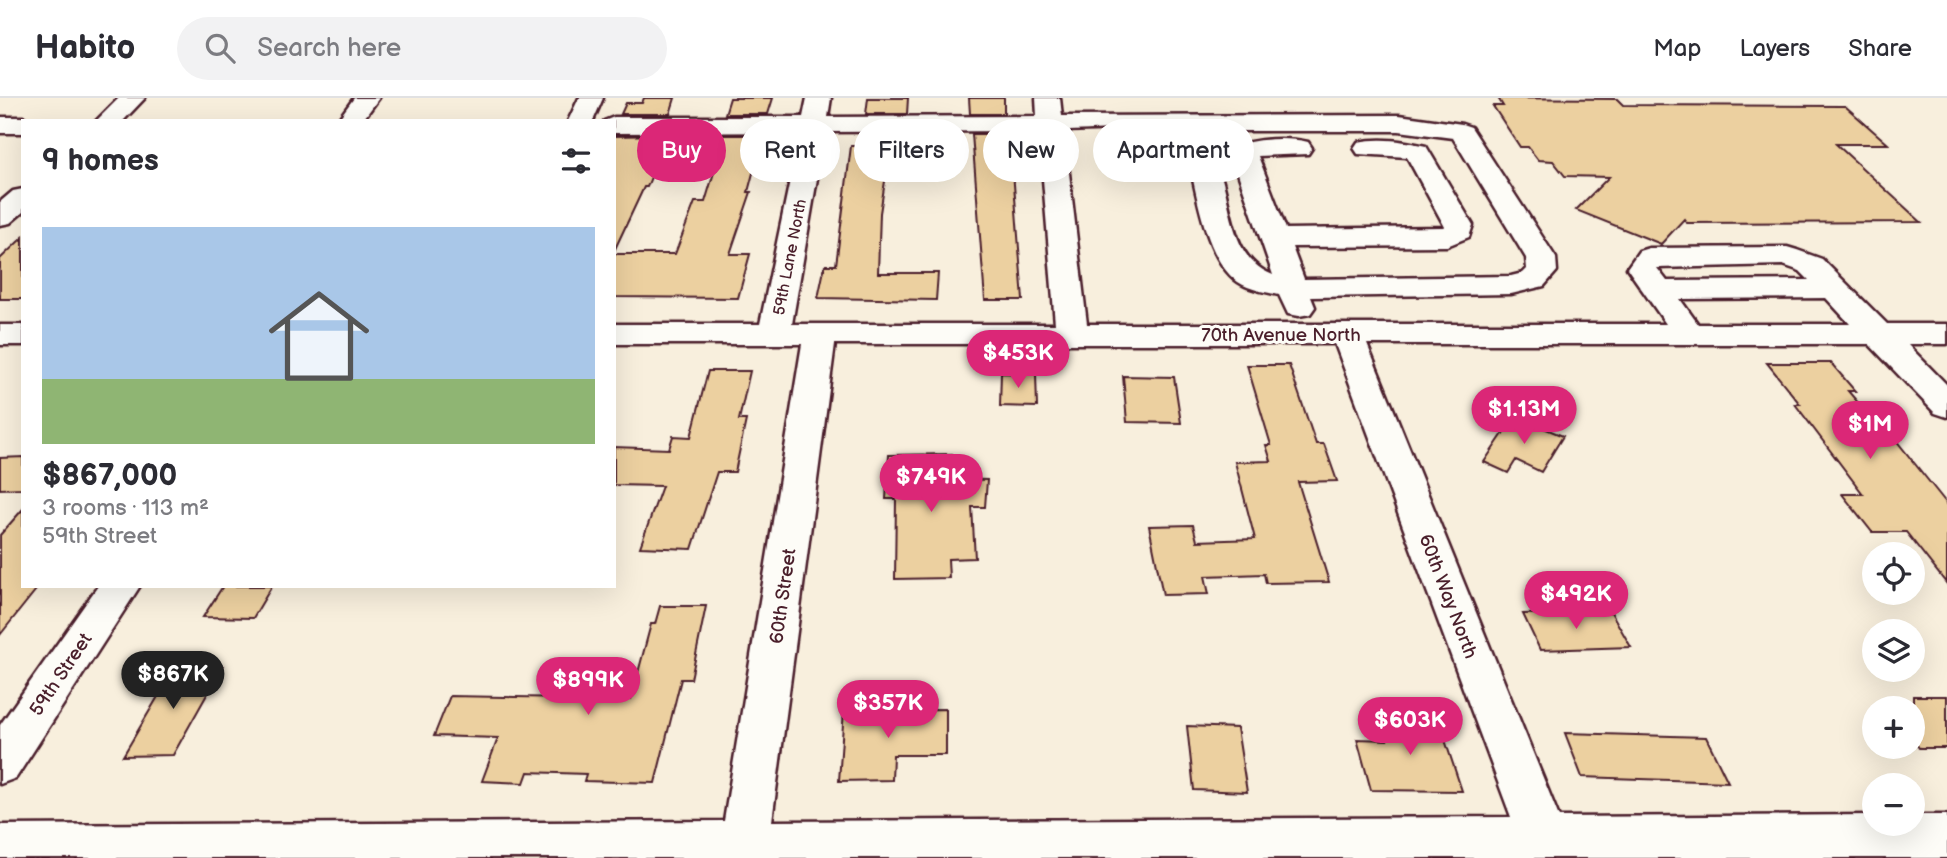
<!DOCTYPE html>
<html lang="en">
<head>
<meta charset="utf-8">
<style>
  body { margin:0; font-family:"Balsamiq Sans",sans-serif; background:#f2f2f3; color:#2b2b33; height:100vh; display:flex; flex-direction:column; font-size:26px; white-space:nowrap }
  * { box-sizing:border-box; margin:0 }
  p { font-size:23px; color:#7c7c81 }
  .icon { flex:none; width:38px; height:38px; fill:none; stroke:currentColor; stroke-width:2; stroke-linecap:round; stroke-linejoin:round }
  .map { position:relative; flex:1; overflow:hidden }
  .side { position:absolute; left:21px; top:21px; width:595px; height:469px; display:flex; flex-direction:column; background:#fff; border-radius:0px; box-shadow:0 7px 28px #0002 }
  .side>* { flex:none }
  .top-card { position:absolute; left:637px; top:21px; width:665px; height:63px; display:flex; gap:14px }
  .fabs { position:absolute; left:1862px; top:444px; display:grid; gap:14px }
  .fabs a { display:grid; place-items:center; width:63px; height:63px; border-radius:50%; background:#fff; box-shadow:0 7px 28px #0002; font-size:35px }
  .price { position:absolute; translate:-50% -60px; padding:0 16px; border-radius:24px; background:#db2777; color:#fff; font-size:23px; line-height:46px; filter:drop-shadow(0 2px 4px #0008) }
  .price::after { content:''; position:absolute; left:50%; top:42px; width:21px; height:16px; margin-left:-10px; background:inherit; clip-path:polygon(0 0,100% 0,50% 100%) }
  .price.active { background:#222; color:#fff }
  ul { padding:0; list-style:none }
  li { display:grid; align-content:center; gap:14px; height:371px; padding:0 21px }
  li span { display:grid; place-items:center; height:217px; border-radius:0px; color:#555 }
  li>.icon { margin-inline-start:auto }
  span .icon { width:126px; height:126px; fill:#fffc; stroke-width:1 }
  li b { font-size:30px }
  h2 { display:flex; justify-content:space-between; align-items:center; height:84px; padding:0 21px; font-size:30px }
  .pill { padding:0 24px; border-radius:32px; background:#fff; box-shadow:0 7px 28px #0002; font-size:24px; line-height:63px }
  .pill.active { background:#db2777; color:#fff }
  header { display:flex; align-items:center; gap:42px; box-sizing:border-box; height:98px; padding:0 35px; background:#fff; border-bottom:2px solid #e1e1e2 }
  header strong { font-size:33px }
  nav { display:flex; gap:38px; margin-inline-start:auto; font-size:24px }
  .search { width:490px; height:63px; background:#f2f2f3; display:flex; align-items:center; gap:18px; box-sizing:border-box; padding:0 24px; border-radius:38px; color:#7c7c81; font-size:26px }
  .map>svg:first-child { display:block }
  .building { fill:#ecd0a0; stroke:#4a1f2b; stroke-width:2 }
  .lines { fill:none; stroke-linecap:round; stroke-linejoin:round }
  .minor-casing { stroke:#4a1f2b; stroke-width:5 }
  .minor { fill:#fdfcf7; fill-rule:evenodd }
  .labels { text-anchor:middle; stroke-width:6; stroke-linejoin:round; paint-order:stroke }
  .far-street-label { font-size:16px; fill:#4a1f2b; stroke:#fdfcf7 }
  .street-label { font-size:19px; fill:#4a1f2b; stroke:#fdfcf7 }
</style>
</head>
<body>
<header>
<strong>Habito</strong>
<div class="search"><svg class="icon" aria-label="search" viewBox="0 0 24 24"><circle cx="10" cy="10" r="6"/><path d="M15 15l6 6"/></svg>Search here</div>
<nav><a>Map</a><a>Layers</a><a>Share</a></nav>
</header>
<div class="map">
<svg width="1947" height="760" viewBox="0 0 1947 760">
  <rect width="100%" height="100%" fill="#f8efdd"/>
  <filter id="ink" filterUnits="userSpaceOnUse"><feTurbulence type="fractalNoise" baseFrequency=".0143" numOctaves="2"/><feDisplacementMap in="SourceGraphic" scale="14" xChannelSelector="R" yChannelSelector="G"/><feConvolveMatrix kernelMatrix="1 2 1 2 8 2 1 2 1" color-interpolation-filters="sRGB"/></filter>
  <g filter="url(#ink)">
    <!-- building -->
    <path class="building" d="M 644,0 L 675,0 L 670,16 L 621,16 L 626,5 L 642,5 Z
      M 730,0 L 773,0 L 768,16 L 725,16 Z
      M 868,0 L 908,0 L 907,16 L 866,16 Z
      M 969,0 L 1004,0 L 1004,16 L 970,16 Z
      M 1498,0 L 1617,1 L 1623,7 L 1845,8 L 1888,46 L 1836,46 L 1921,124 L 1687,125 L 1684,121 L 1661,146 L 1576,112 L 1609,79 L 1565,78 L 1553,63 L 1538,62 L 1528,49 L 1520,49 L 1493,8 L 1503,8 Z
      M 863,36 L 905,36 L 902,64 L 888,64 L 880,115 L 878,175 L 938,175 L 936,202 L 818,200 L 825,167 L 836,167 L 851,48 L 861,48 Z
      M 972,36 L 1005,36 L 1006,48 L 1011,48 L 1023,202 L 985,202 Z
      M 663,37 L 661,44 L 665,44 L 647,89 L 644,89 L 614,153 L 614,38 Z
      M 718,37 L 763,37 L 748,94 L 751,94 L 730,156 L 750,156 L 738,200 L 614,199 L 614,156 L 675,156 L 695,104 L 705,104 L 719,58 L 711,58 Z
      M 23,139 L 23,201 L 0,201 L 0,161 Z
      M 1767,265 L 1831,265 L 1855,293 L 1848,293 L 1889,341 L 1895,341 L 1947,406 L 1947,486 L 1906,434 L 1872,434 L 1842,396 L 1863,396 L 1795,306 L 1800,306 Z
      M 1247,267 L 1289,267 L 1316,346 L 1324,346 L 1337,383 L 1298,384 L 1329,484 L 1266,485 L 1264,476 L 1205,478 L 1209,496 L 1163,497 L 1149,428 L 1193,427 L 1197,443 L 1255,441 L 1235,364 L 1271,363 L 1266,347 L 1271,347 Z
      M 708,273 L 750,273 L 739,322 L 746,322 L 735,374 L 717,374 L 692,451 L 640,449 L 662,388 L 614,387 L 614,349 L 669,351 L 673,338 L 691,339 Z
      M 1001,275 L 1036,276 L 1037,309 L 1000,308 Z
      M 1123,278 L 1174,279 L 1181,325 L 1127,324 Z
      M 1515,318 L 1563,338 L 1541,374 L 1516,362 L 1508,375 L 1484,364 Z
      M 952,356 L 952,381 L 987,382 L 985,409 L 972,409 L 975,460 L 948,461 L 949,480 L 895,481 L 896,401 L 886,401 L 889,357 Z
      M 23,359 L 23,390 L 0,391 L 0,360 Z
      M 23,411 L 23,488 L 39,488 L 0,537 L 0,437 Z
      M 223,488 L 272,488 L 253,520 L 203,519 Z
      M 660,508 L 706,508 L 691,581 L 681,581 L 655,685 L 584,683 L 586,676 L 528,674 L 524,685 L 482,683 L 498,640 L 434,638 L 450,598 L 631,601 L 651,526 L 655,526 Z
      M 1611,514 L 1631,549 L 1540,552 L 1523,516 Z
      M 176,568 L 223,568 L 173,657 L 123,658 Z
      M 1913,598 L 1947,598 L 1947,650 L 1919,650 L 1913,641 Z
      M 946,611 L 946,657 L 893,657 L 892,682 L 839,683 L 844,612 Z
      M 1380,618 L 1437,618 L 1462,693 L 1371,692 L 1357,641 L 1387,642 Z
      M 1187,628 L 1237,630 L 1247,694 L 1194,692 Z
      M 1565,635 L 1706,639 L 1728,684 L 1582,679 Z"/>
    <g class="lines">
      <defs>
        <path id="minor" d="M 119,0 L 145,0 L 123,23 L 96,23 Z
          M 354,0 L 379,0 L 362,23 L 337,23 Z
          M 579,0 L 603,0 L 593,23 L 568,23 Z
          M 807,0 L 831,0 L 828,19 L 1037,18 L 1036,0 L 1060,0 L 1062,18 L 1399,17 L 1462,26 L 1471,29 L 1556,160 L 1557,173 L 1544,188 L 1511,196 L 1311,199 L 1315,209 L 1310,216 L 1299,218 L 1288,216 L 1279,197 C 1266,194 1250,192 1238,184 C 1205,161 1197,95 1188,59 C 1167,21 1101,33 1064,33 L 1087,226 L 1666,226 L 1627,170 L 1639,153 L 1649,150 L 1787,149 L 1797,152 L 1822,161 L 1887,226 L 1947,226 L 1947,246 L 1907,246 L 1947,287 L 1947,319 L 1935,315 L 1869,246 L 1367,246 L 1559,719 L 1874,717 L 1874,726 L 1913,726 L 1913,717 L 1947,717 L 1947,760 L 0,760 L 0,727 L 724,723 L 802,246 L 614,246 L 614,226 L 760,226 L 800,34 L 614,35 L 614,23 L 604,23 L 614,19 L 803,19 ZM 1039,33 L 1055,226 L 792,226 L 825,34 ZM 1191,33 L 1399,33 L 1453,40 L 1526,160 L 1527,171 L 1523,175 L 1511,178 L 1304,181 L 1292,149 L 1447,148 L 1469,139 L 1473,127 L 1426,48 C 1404,43 1381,39 1358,44 L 1354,50 L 1358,56 L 1407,59 L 1445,129 L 1286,131 L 1258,58 L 1308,56 L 1312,50 L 1308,44 C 1287,39 1261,41 1240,46 L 1232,58 L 1273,177 C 1213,154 1242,63 1191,33 ZM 1783,167 L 1800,173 L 1809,182 L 1667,183 L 1657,170 ZM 1826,200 L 1850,226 L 1698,226 L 1680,201 ZM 835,246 L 1335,246 L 1511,719 L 772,723 Z
          M 0,19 L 23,19 L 33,23 L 23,23 L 23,35 L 0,35 Z
          M 23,91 L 23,114 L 10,125 L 0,127 L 0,104 L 13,93 Z
          M 0,227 L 23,227 L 23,247 L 0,247 Z
          M 98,488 L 140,488 L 16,680 L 0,686 L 0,627 Z"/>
      </defs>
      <!-- minor casing -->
      <use href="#minor" class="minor-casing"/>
      <!-- minor -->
      <use href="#minor" class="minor"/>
    </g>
  </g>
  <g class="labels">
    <!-- far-street labels -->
    <g class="far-street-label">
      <text transform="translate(789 159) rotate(-79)" y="6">59th Lane North</text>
    </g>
    <!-- street labels -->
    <g class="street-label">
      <text x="1281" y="243">70th Avenue North</text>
      <text transform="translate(782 498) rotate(-82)" y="7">60th Street</text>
      <text transform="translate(1449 498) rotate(69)" y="7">60th Way North</text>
      <text transform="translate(60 576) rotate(-56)" y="7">59th Street</text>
    </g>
  </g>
</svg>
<div class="fabs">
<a><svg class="icon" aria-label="locate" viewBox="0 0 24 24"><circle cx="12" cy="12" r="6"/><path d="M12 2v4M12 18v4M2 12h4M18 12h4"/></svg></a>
<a><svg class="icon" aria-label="layers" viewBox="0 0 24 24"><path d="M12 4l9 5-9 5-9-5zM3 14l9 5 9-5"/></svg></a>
<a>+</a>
<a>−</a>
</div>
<b class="price" style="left:1018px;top:292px">$453K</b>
<b class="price" style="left:1524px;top:348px">$1.13M</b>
<b class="price" style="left:1870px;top:363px">$1M</b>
<b class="price" style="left:931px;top:416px">$749K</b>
<b class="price" style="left:1576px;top:533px">$492K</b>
<b class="price active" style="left:173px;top:613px">$867K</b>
<b class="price" style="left:588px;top:619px">$899K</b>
<b class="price" style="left:888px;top:642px">$357K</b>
<b class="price" style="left:1410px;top:659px">$603K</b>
<div class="top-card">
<a class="pill active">Buy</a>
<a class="pill">Rent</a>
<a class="pill">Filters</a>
<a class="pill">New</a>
<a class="pill">Apartment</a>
</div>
<section class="side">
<h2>9 homes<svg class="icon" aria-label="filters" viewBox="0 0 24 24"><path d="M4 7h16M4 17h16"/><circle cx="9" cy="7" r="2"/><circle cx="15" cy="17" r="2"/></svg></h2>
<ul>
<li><span style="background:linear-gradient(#a9c7e8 70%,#8fb573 0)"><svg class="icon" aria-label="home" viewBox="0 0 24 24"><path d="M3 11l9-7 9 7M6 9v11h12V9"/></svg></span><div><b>$867,000</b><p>3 rooms · 113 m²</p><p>59th Street</p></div></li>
</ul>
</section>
</div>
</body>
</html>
